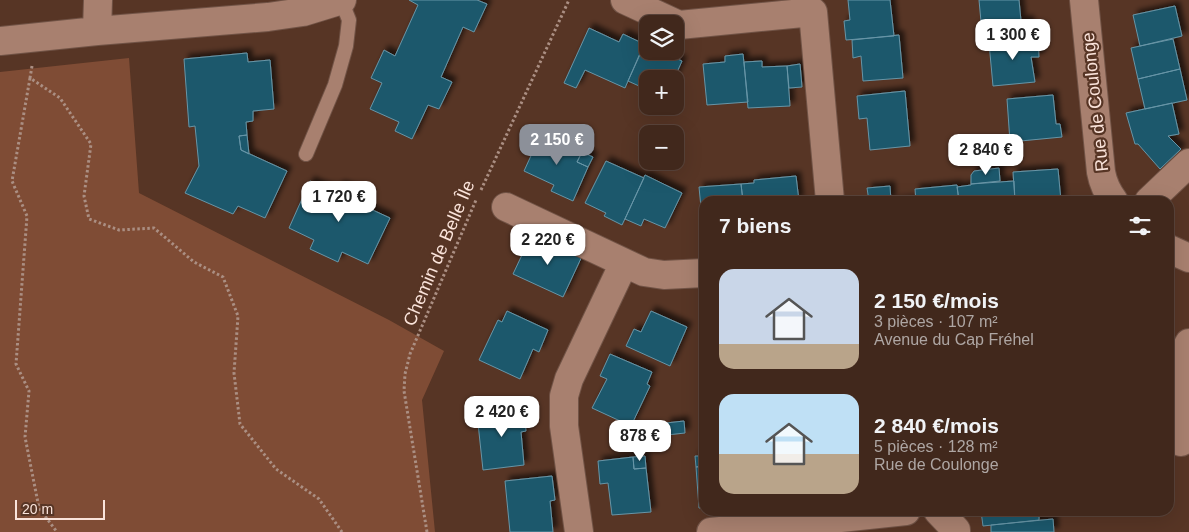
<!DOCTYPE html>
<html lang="fr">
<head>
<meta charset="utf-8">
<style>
  body { margin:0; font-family:Helvetica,sans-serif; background:#483025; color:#f1f3f6; height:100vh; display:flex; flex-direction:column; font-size:19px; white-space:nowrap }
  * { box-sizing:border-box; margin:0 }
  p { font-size:16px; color:#aea6a3 }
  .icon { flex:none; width:28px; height:28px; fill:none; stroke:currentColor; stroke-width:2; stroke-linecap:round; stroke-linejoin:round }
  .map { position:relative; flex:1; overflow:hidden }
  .details { position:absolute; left:699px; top:196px; width:475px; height:320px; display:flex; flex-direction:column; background:#41281c; border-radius:15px; box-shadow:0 5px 20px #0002,0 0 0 1px #5a443b }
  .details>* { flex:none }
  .buttons { position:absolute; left:639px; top:15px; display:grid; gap:10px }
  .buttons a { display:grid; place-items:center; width:45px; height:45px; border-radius:10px; background:#41281c; box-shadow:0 5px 20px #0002,0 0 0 1px #5a443b; font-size:25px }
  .scale { position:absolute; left:15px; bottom:12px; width:90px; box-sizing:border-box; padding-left:5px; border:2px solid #fae3da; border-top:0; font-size:14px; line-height:18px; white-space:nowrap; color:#fae3da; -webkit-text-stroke:4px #573525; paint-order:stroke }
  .price { position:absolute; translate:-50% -42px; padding:0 11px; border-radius:10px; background:#fff; color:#222; font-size:16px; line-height:32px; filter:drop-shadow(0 1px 2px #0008) }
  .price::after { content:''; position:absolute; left:50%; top:30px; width:15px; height:11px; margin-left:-8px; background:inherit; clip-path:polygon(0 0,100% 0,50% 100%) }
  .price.active { background:#8c9099; color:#fff }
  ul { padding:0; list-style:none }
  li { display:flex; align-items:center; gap:15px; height:125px; padding:0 20px }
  li span { display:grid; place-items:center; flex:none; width:140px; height:100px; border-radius:15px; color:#555 }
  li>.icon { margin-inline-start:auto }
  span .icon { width:60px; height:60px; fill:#fffc; stroke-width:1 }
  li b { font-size:21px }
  h2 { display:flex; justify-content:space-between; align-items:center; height:60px; padding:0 20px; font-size:21px }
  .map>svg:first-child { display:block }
  .green { fill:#7f4c35 }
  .building { fill:#1b586c; stroke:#6795a7; filter:url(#shadow) }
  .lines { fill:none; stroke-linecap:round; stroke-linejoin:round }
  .lane-casing { stroke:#715346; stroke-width:16 }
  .street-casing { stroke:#715346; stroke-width:30 }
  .path { stroke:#ab8f83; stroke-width:3; stroke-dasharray:2.5 2.5; stroke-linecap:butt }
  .lane { stroke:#a8806f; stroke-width:14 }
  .street { stroke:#a8806f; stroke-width:28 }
  .labels { text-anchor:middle; stroke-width:4.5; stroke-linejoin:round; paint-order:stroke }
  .street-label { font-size:18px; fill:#fae3da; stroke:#573525 }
</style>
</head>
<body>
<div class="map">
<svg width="1189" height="532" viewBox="0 0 1189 532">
  <defs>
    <filter id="shadow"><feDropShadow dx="4.5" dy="-4.5" stdDeviation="2.5" flood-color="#0009"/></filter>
  </defs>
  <rect width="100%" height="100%" fill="#573525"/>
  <!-- green -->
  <path class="green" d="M 129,58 L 139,193 L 389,320 L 444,351 L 422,400 L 435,532 L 0,532 L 0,72 Z"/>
  <!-- building -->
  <path class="building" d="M 409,0 L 477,0 L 487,4 L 474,32 L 463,27 L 441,77 L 452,82 L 439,109 L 428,105 L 412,139 L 395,131 L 399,122 L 370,109 L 382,83 L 371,78 L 384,50 L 395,56 L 418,5 Z
    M 848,0 L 890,0 L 894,36 L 846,40 L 844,21 L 850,20 Z
    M 979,0 L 1019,0 L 1021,21 L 1029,20 L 1030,39 L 983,43 Z
    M 1175,6 L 1182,36 L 1140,46 L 1133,15 Z
    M 589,28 L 619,42 L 623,34 L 644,44 L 625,88 L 585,70 L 576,88 L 564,83 Z
    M 899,35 L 903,78 L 863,81 L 861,56 L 853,58 L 852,40 Z
    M 648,37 L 648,51 L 660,51 L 682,61 L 674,79 L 648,79 L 648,90 L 628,81 Z
    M 1038,38 L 1039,57 L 1031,57 L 1035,82 L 993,86 L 989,43 Z
    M 1173,39 L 1180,69 L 1138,79 L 1131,48 Z
    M 247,53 L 248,62 L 270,60 L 274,109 L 253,111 L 253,121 L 246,122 L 247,135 L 239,136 L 241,150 L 287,171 L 265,218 L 238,206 L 233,214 L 185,193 L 199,166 L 195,126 L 189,127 L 184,59 Z
    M 743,54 L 748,102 L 707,105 L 703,64 L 725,62 L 725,56 Z
    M 762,61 L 762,67 L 787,66 L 790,106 L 748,108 L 744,62 Z
    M 800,64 L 802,87 L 789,88 L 787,66 Z
    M 1180,69 L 1187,100 L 1145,109 L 1138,79 Z
    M 905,91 L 910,146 L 870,150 L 867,118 L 859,119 L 857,96 Z
    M 1053,95 L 1056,124 L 1060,124 L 1062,137 L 1010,142 L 1007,99 Z
    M 1172,103 L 1179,134 L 1168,136 L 1181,149 L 1160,169 L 1138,144 L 1135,144 L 1126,113 Z
    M 541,134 L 582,152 L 577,162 L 588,167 L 573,201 L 551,191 L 554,185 L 524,171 Z
    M 247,135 L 249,154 L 241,150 L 239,136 Z
    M 582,152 L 593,157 L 588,167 L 577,162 Z
    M 606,161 L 644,178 L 622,225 L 604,216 L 606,213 L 585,203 Z
    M 999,168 L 1000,181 L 971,184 L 971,175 L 974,171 Z
    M 1058,169 L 1061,201 L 1015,201 L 1013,172 Z
    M 645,175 L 682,193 L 665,228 L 644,219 L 641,226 L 625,219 Z
    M 796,176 L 799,201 L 743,201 L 741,184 L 754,183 L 754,180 Z
    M 310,181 L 336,193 L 340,185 L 368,197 L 364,206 L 390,218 L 368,264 L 342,252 L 338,262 L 310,249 L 314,240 L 289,228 Z
    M 1014,181 L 1015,201 L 959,201 L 957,187 L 971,185 L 971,184 Z
    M 741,184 L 743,201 L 704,201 L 704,228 L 703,228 L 699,187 Z
    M 957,185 L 959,201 L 916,201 L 915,189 Z
    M 890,186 L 891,201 L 869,201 L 867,188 Z
    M 916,199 L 916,201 L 894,201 Z
    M 530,238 L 558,250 L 561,244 L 583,254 L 563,297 L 513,274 Z
    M 507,311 L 548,330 L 539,352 L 533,349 L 520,379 L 479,360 L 498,320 L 502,322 Z
    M 651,311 L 687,327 L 670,366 L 626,346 L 634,329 L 641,332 Z
    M 610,354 L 652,372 L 647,384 L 650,386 L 631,426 L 592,408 L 607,379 L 600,376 Z
    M 524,408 L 526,431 L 521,432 L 524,465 L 483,470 L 477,414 Z
    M 684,421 L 685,433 L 667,435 L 666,423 Z
    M 645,456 L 646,468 L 634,469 L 633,457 Z
    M 695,456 L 704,456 L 704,466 L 696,467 Z
    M 633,457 L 634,469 L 646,468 L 651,512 L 612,515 L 608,483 L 600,484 L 598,461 Z
    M 704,466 L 704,508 L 699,508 L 696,467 Z
    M 552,476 L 555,500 L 550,501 L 553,532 L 510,532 L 505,481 Z
    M 981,511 L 1039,511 L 1039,520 L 983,526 Z
    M 1053,519 L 1054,532 L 991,532 L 991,525 Z"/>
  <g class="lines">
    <defs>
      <path id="lane" d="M 306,154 L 335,85 L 346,46 L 349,20 L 341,0"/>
      <path id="street" d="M 625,0 L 679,25 L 813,12 L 830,201
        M 1084,0 L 1101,172 C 1103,183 1107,192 1114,201
        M 97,31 L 98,0
        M 0,41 L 97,31 L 268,17 L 303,12 L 342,0
        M 1149,201 L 1189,163
        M 506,207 L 644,272 L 664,275 L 704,273
        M 1169,249 L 1189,258
        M 1181,442 L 1180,359 L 1189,343
        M 938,511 L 956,530 L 956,532
        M 579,532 L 564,426 L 564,396 L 569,379 L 624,263
        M 711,532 L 906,511"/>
    </defs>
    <!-- lane casing -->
    <use href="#lane" class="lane-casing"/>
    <!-- street casing -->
    <use href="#street" class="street-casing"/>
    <!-- path -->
    <path class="path" d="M 32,66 L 30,78 L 60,98 L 91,144 L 84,196 L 89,219 L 119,230 L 154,228 L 194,262 L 223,277 L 238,316 L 234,373 L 240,424 L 276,469 L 319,499 L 342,532
      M 30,78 L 12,181 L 27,216 L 16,364 L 29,391 L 25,437 L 39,508 L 57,532
      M 481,190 L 569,0
      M 427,532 L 404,391 L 405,374 L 410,354 L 476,200"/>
    <!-- lane -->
    <use href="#lane" class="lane"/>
    <!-- street -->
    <use href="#street" class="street"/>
  </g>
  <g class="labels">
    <!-- street labels -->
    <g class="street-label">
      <text transform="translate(1095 102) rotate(-96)" y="6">Rue de Coulonge</text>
      <text transform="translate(439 253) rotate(-67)" y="6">Chemin de Belle Île</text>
    </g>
  </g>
</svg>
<div class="buttons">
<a><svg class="icon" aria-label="layers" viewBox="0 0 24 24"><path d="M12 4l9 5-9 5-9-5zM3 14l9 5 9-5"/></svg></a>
<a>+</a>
<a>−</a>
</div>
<div class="scale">20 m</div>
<b class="price" style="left:1013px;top:61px">1 300 €</b>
<b class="price active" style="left:557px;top:166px">2 150 €</b>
<b class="price" style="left:986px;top:176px">2 840 €</b>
<b class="price" style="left:339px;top:223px">1 720 €</b>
<b class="price" style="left:548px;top:266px">2 220 €</b>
<b class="price" style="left:502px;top:438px">2 420 €</b>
<b class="price" style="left:640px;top:462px">878 €</b>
<section class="details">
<h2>7 biens<svg class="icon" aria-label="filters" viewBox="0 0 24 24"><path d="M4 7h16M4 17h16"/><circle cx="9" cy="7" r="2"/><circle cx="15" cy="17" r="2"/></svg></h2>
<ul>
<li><span style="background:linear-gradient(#c9d6e8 75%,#b9a48a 0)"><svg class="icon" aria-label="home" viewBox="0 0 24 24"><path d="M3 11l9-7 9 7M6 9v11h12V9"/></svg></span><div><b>2 150 €/mois</b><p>3 pièces · 107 m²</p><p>Avenue du Cap Fréhel</p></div></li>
<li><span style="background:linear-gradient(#bfe0f5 60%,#b9a48a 0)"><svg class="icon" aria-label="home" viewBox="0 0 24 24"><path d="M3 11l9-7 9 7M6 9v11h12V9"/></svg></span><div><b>2 840 €/mois</b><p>5 pièces · 128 m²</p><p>Rue de Coulonge</p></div></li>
</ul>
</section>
</div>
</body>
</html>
